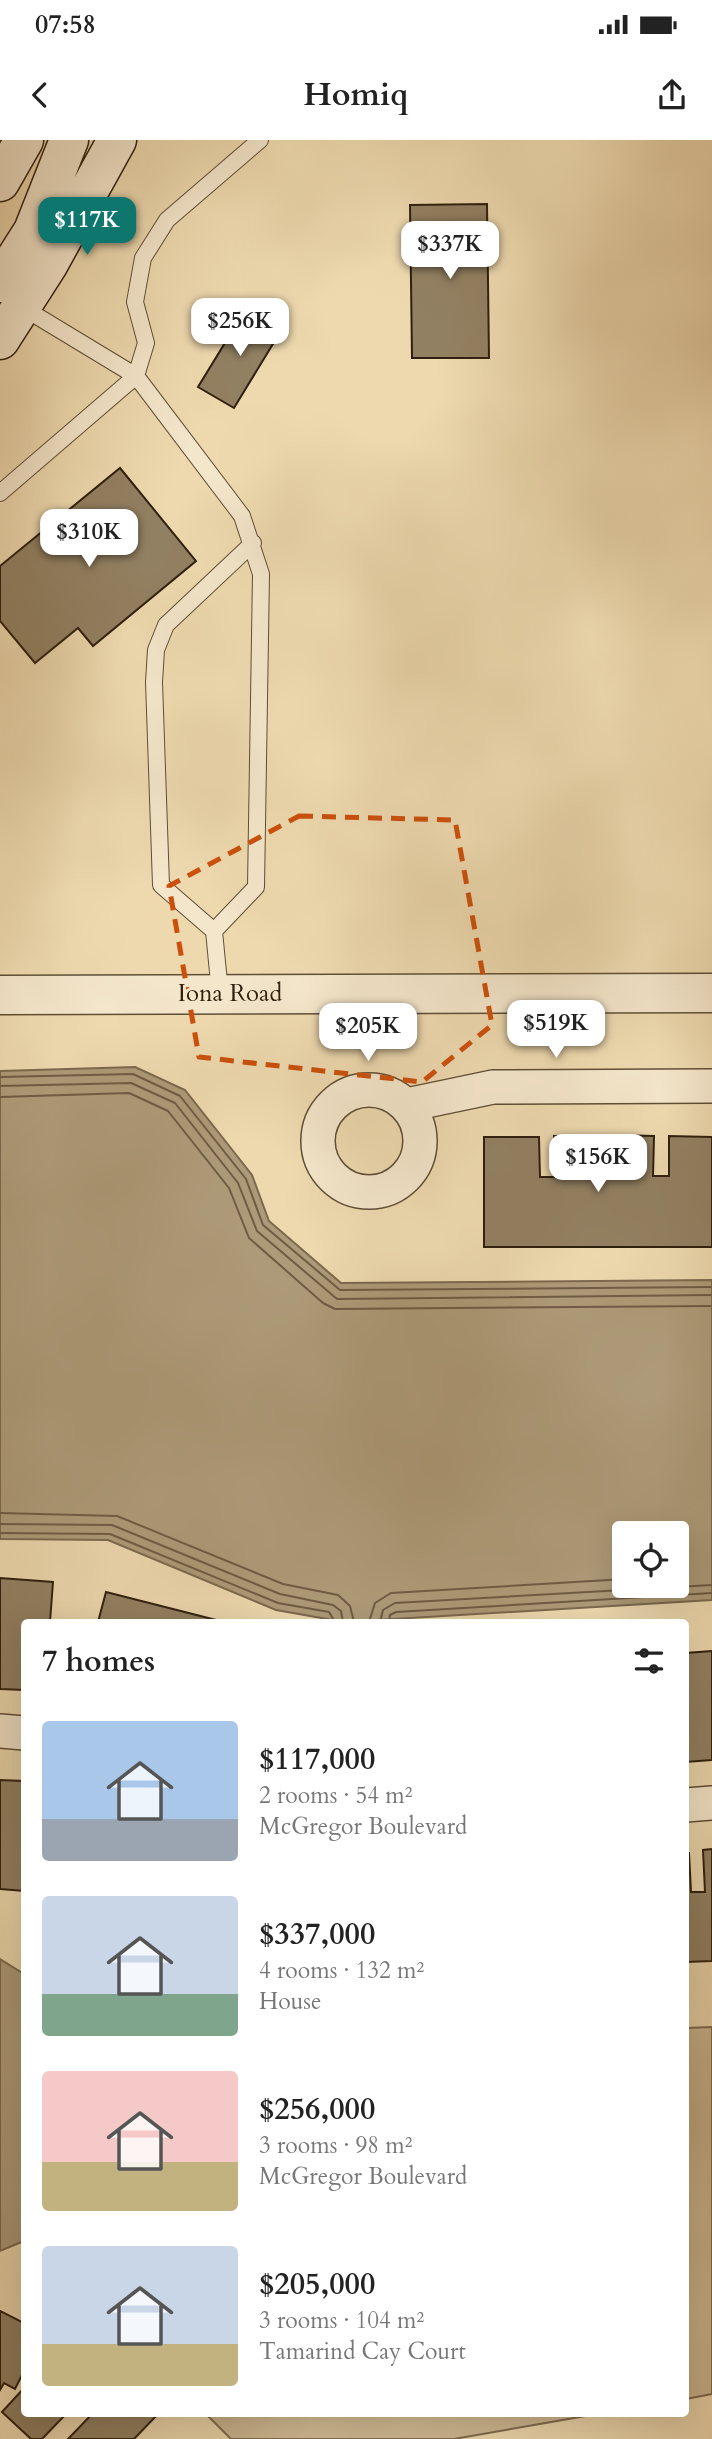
<!DOCTYPE html>
<html lang="en">
<head>
<meta charset="utf-8">
<style>
  body { margin:0; font-family:Cardo,serif; background:#f2f2f2; color:#222; height:100vh; display:flex; flex-direction:column; font-size:26px; white-space:nowrap }
  * { box-sizing:border-box; margin:0 }
  p { font-size:23px; color:#767676 }
  .icon { flex:none; width:38px; height:38px; fill:none; stroke:currentColor; stroke-width:2; stroke-linecap:round; stroke-linejoin:round }
  .map { position:relative; flex:1; overflow:hidden }
  .drawer { position:absolute; left:21px; top:1479px; width:668px; height:798px; display:flex; flex-direction:column; background:#fff; border-radius:7px; box-shadow:0 7px 28px #0002 }
  .drawer>* { flex:none }
  .buttons { position:absolute; left:612px; top:1381px; display:grid; gap:14px }
  .buttons a { display:grid; place-items:center; width:77px; height:77px; border-radius:7px; background:#fff; box-shadow:0 7px 28px #0002; font-size:35px }
  .price { position:absolute; translate:-50% -60px; padding:0 16px; border-radius:14px; background:#fff; color:#222; font-size:23px; line-height:46px; filter:drop-shadow(0 2px 4px #0008) }
  .price::after { content:''; position:absolute; left:50%; top:42px; width:21px; height:16px; margin-left:-10px; background:inherit; clip-path:polygon(0 0,100% 0,50% 100%) }
  .price.selected { background:#0f766e; color:#fff }
  ul { padding:0; list-style:none }
  li { display:flex; align-items:center; gap:21px; height:175px; padding:0 21px }
  li span { display:grid; place-items:center; flex:none; width:196px; height:140px; border-radius:7px; color:#555 }
  li>.icon { margin-inline-start:auto }
  span .icon { width:84px; height:84px; fill:#fffc; stroke-width:1 }
  li b { font-size:30px }
  h2 { display:flex; justify-content:space-between; align-items:center; height:84px; padding:0 21px; font-size:30px }
  .status { display:flex; justify-content:space-between; align-items:center; height:49px; padding:0 35px; background:#fff; direction:ltr }
  .status svg { height:19px; fill:currentColor }
  header { display:flex; justify-content:space-between; align-items:center; height:91px; padding:0 21px; background:#fff; font-size:32px; font-weight:800 }
  .map>svg:first-child { display:block }
  .green { fill:#ceb994; stroke:#7e6c51; stroke-width:2 }
  .water { fill:#ad9a78; stroke:#7b694e; stroke-width:2; fill-rule:evenodd }
  .lines { fill:none; stroke-linecap:round; stroke-linejoin:round }
  .shore { stroke:#6e5c43; stroke-width:2 }
  .building { fill:#928062; stroke:#2f1f0e; stroke-width:2 }
  .service-casing { stroke:#5f4e36; stroke-width:18 }
  .minor-casing { stroke:#5f4e36; stroke-width:36 }
  .tertiary-casing { stroke:#5f4e36; stroke-width:41 }
  .secondary-casing { stroke:#2f1f0e; stroke-width:41 }
  .service { stroke:#f4e6cb; stroke-width:16 }
  .minor { stroke:#f4e6cb; stroke-width:33 }
  .tertiary { stroke:#f4e6cb; stroke-width:38 }
  .secondary { stroke:#f4e6cb; stroke-width:38 }
  .marked { fill:none; stroke:#cc500c; stroke-width:5; stroke-dasharray:14 9; stroke-linejoin:round }
  .labels { text-anchor:middle; stroke-width:6; stroke-linejoin:round; paint-order:stroke }
  .street-label { font-size:24px; fill:#2f1f0e; stroke:#f4e6cb }
</style>
</head>
<body>
<div class="status"><b>07:58</b><svg viewBox="0 0 49 12"><path d="M0 12V9h3v3zM5 12V6h3v6zM10 12V3h3v9zM15 12V0h3v12zM26 1h20v11H26zM47 4h2v5h-2z"/></svg></div>
<header><svg class="icon" aria-label="back" viewBox="0 0 24 24"><path d="M15 5l-7 7 7 7"/></svg>Homiq<svg class="icon" aria-label="share" viewBox="0 0 24 24"><path d="M12 15V3M7 8l5-5 5 5M5 13v7h14v-7"/></svg></header>
<div class="map">
<svg width="712" height="2299" viewBox="0 0 712 2299">
  <rect width="100%" height="100%" fill="#eed9af"/>
  <filter id="stains"><feTurbulence type="fractalNoise" baseFrequency=".00286" numOctaves="4"/><feColorMatrix values="0 0 0 0 .2 0 0 0 0 .09 0 0 0 0 .02 0 0 0 .5 -.17"/></filter>
  <radialGradient id="worn" r=".72"><stop offset=".6" stop-color="#630" stop-opacity="0"/><stop offset="1" stop-color="#630" stop-opacity=".3"/></radialGradient>
  <!-- green -->
  <path class="green" d="M 712,1887 L 712,2254 L 686,2259 L 686,1888 Z
    M 205,2273 L 603,2273 L 454,2299 L 231,2299 Z"/>
  <!-- water -->
  <path class="water" d="M 135,927 L 185,950 L 252,1035 L 269,1081 L 341,1143 L 712,1140 L 712,1460 L 344,1482 L 276,1470 L 108,1400 L 0,1399 L 0,931 ZM 625,1393 L 677,1393 L 677,1446 L 625,1446 Z
    M 0,1819 L 24,1834 L 24,2101 L 0,2111 Z"/>
  <g class="lines">
    <!-- shore -->
    <path class="shore" d="M 0,937 L 133,934 L 180,956 L 246,1039 L 263,1085 L 340,1150 L 712,1147
      M 0,946 L 131,943 L 175,963 L 238,1043 L 257,1091 L 337,1159 L 712,1155
      M 0,957 L 129,953 L 168,971 L 229,1048 L 249,1098 L 323,1163 L 335,1169 L 712,1166
      M 0,1373 L 117,1376 L 283,1444 L 338,1455 L 350,1466 L 354,1482
      M 0,1384 L 112,1385 L 280,1454 L 333,1465 L 341,1471 L 343,1482
      M 0,1393 L 110,1394 L 278,1463 L 329,1472 L 335,1482
      M 369,1482 L 375,1463 L 391,1453 L 625,1439
      M 380,1482 L 383,1470 L 395,1463 L 712,1445
      M 389,1482 L 390,1475 L 396,1472 L 712,1453"/>
  </g>
  <!-- building -->
  <path class="building" d="M 487,64 L 489,218 L 412,218 L 410,65 Z
    M 247,167 L 282,189 L 234,268 L 198,247 Z
    M 120,328 L 196,421 L 93,506 L 78,488 L 35,523 L 0,481 L 0,426 Z
    M 612,995 L 654,996 L 653,1036 L 669,1036 L 669,996 L 712,997 L 712,1107 L 484,1107 L 484,997 L 539,997 L 540,1037 L 554,1037 L 554,996 L 597,996 L 597,1037 L 612,1037 Z
    M 0,1438 L 53,1442 L 50,1482 L 24,1482 L 24,1550 L 0,1549 Z
    M 106,1452 L 224,1482 L 98,1482 Z
    M 712,1511 L 712,1620 L 686,1622 L 686,1513 Z
    M 0,1640 L 24,1641 L 24,1751 L 0,1749 Z
    M 712,1709 L 712,1821 L 686,1822 L 686,1713 L 689,1713 L 691,1752 L 705,1752 L 703,1710 Z
    M 0,2171 L 24,2183 L 24,2231 L 15,2249 L 4,2243 L 0,2250 Z
    M 24,2248 L 24,2273 L 67,2273 L 42,2299 L 31,2299 L 2,2272 Z
    M 93,2273 L 159,2273 L 134,2299 L 68,2299 Z"/>
  <g class="lines">
    <defs>
      <path id="service" d="M 22,167 L 136,236 L 242,376 L 261,434 L 256,747 L 214,791 L 220,853
        M 0,353 L 136,236 L 146,203 L 135,162 L 143,118 L 167,80 L 260,0
        M 214,791 L 161,745 L 154,542 L 156,510 L 166,485 L 253,403"/>
      <path id="minor" d="M318 1001a51 51 0 1 1 102 0a51 51 0 1 1-102 0Z
        M 407,965 L 493,947 L 712,946
        M 0,1591 L 24,1593
        M 686,1665 L 712,1663"/>
      <path id="tertiary" d="M 0,855 L 712,853"/>
      <path id="secondary" d="M 0,42 L 24,0
        M 0,143 L 33,91 L 69,0
        M 0,200 L 48,125 L 117,0"/>
    </defs>
    <!-- service casing -->
    <use href="#service" class="service-casing"/>
    <!-- minor casing -->
    <use href="#minor" class="minor-casing"/>
    <!-- tertiary casing -->
    <use href="#tertiary" class="tertiary-casing"/>
    <!-- secondary casing -->
    <use href="#secondary" class="secondary-casing"/>
    <!-- service -->
    <use href="#service" class="service"/>
    <!-- minor -->
    <use href="#minor" class="minor"/>
    <!-- tertiary -->
    <use href="#tertiary" class="tertiary"/>
    <!-- secondary -->
    <use href="#secondary" class="secondary"/>
  </g>
  <!-- marked area -->
  <path class="marked" d="M 299,676 L 455,680 L 492,885 L 422,942 L 199,917 L 169,746 Z"/>
  <g class="labels">
    <!-- street labels -->
    <g class="street-label">
      <text x="230" y="861">Iona Road</text>
    </g>
  </g>
  <rect width="100%" height="100%" filter="url(#stains)"/>
  <rect width="100%" height="100%" fill="url(#worn)"/>
</svg>
<div class="buttons">
<a><svg class="icon" aria-label="locate" viewBox="0 0 24 24"><circle cx="12" cy="12" r="6"/><path d="M12 2v4M12 18v4M2 12h4M18 12h4"/></svg></a>
</div>
<b class="price selected" style="left:87px;top:117px">$117K</b>
<b class="price" style="left:450px;top:141px">$337K</b>
<b class="price" style="left:240px;top:218px">$256K</b>
<b class="price" style="left:89px;top:429px">$310K</b>
<b class="price" style="left:556px;top:920px">$519K</b>
<b class="price" style="left:368px;top:923px">$205K</b>
<b class="price" style="left:598px;top:1054px">$156K</b>
<section class="drawer">
<h2>7 homes<svg class="icon" aria-label="filters" viewBox="0 0 24 24"><path d="M4 7h16M4 17h16"/><circle cx="9" cy="7" r="2"/><circle cx="15" cy="17" r="2"/></svg></h2>
<ul>
<li><span style="background:linear-gradient(#a9c7e8 70%,#9aa5b1 0)"><svg class="icon" aria-label="home" viewBox="0 0 24 24"><path d="M3 11l9-7 9 7M6 9v11h12V9"/></svg></span><div><b>$117,000</b><p>2 rooms · 54 m²</p><p>McGregor Boulevard</p></div></li>
<li><span style="background:linear-gradient(#c9d6e8 70%,#7fa58c 0)"><svg class="icon" aria-label="home" viewBox="0 0 24 24"><path d="M3 11l9-7 9 7M6 9v11h12V9"/></svg></span><div><b>$337,000</b><p>4 rooms · 132 m²</p><p>House</p></div></li>
<li><span style="background:linear-gradient(#f6c9c9 65%,#c2b280 0)"><svg class="icon" aria-label="home" viewBox="0 0 24 24"><path d="M3 11l9-7 9 7M6 9v11h12V9"/></svg></span><div><b>$256,000</b><p>3 rooms · 98 m²</p><p>McGregor Boulevard</p></div></li>
<li><span style="background:linear-gradient(#c9d6e8 70%,#c2b280 0)"><svg class="icon" aria-label="home" viewBox="0 0 24 24"><path d="M3 11l9-7 9 7M6 9v11h12V9"/></svg></span><div><b>$205,000</b><p>3 rooms · 104 m²</p><p>Tamarind Cay Court</p></div></li>
</ul>
</section>
</div>
</body>
</html>
